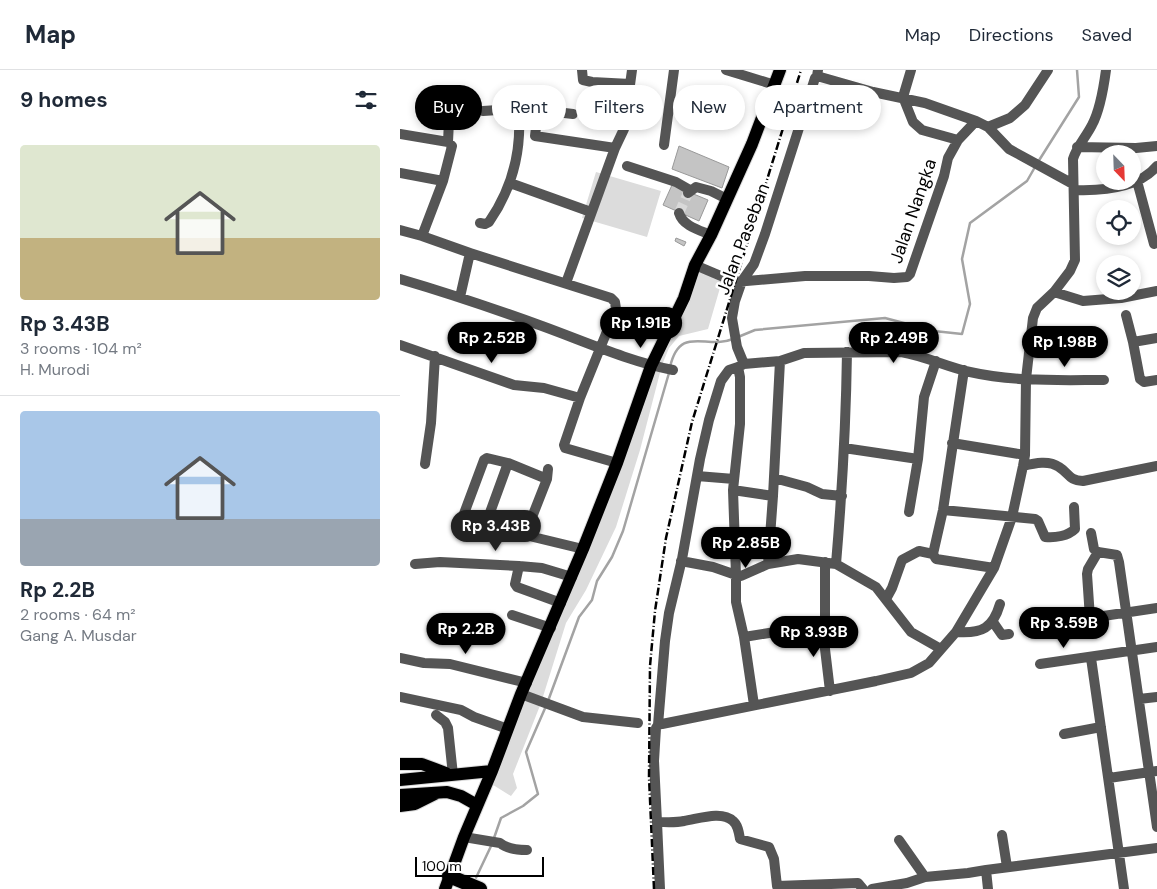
<!DOCTYPE html>
<html lang="en">
<head>
<meta charset="utf-8">
<style>
  body { margin:0; font-family:"DM Sans",sans-serif; background:#f6f6f7; color:#1f2937; height:100vh; display:flex; flex-direction:column; font-size:19px; white-space:nowrap }
  * { box-sizing:border-box; margin:0 }
  p { font-size:16px; color:#747a83 }
  .icon { flex:none; width:28px; height:28px; fill:none; stroke:currentColor; stroke-width:2; stroke-linecap:round; stroke-linejoin:round }
  .map { position:relative; flex:1; overflow:hidden }
  .side { display:flex; flex-direction:column; background:#fff; width:400px }
  .side>* { flex:none }
  .top-card { position:absolute; left:15px; top:15px; width:475px; height:45px; display:flex; gap:10px }
  .needle { width:32px; rotate:157deg }
  .buttons { position:absolute; left:696px; top:75px; display:grid; gap:10px }
  .buttons a { display:grid; place-items:center; width:45px; height:45px; border-radius:50%; background:#fff; box-shadow:0 2px 8px #0003; font-size:25px }
  .scale { position:absolute; left:15px; bottom:12px; width:129px; box-sizing:border-box; padding-left:5px; border:2px solid #000; border-top:0; font-size:14px; line-height:18px; white-space:nowrap; color:#000; -webkit-text-stroke:4px #fff; paint-order:stroke }
  .price { position:absolute; translate:-50% -42px; padding:0 11px; border-radius:18px; background:#000; color:#fff; font-size:16px; line-height:32px; filter:drop-shadow(0 1px 2px #0008) }
  .price::after { content:''; position:absolute; left:50%; top:30px; width:15px; height:11px; margin-left:-8px; background:inherit; clip-path:polygon(0 0,100% 0,50% 100%) }
  .price.current { background:#222; color:#fff }
  ul { padding:0; list-style:none }
  li { display:grid; align-content:center; gap:10px; height:265px; padding:0 20px }
  li+li { border-top:1px solid #e0e1e3 }
  li span { display:grid; place-items:center; height:155px; border-radius:5px; color:#555 }
  li>.icon { margin-inline-start:auto }
  span .icon { width:90px; height:90px; fill:#fffc; stroke-width:1 }
  li b { font-size:21px }
  h2 { display:flex; justify-content:space-between; align-items:center; height:60px; padding:0 20px; font-size:21px }
  .pill { padding:0 18px; border-radius:22px; background:#fff; box-shadow:0 2px 8px #0003; font-size:18px; line-height:45px }
  .pill.current { background:#000; color:#fff }
  header { display:flex; align-items:center; gap:30px; box-sizing:border-box; height:70px; padding:0 25px; background:#fff; border-bottom:1px solid #e0e1e3 }
  header strong { font-size:24px }
  nav { display:flex; gap:28px; margin-inline-start:auto; font-size:18px }
  main { display:flex; flex:1; min-height:0 }
  .map>svg:first-child { display:block }
  .green { fill:#dcdcdc }
  .lines { fill:none; stroke-linecap:round; stroke-linejoin:round }
  .stream { stroke:#a3a3a3; stroke-width:2.5 }
  .building { fill:#c4c4c4; stroke:#999 }
  .minor-tunnel { stroke:#d9d9d9; stroke-width:10; stroke-dasharray:10 5; stroke-linecap:butt }
  .major-casing { stroke:#dbdbdb; stroke-width:14 }
  .highway-casing { stroke:#dbdbdb; stroke-width:16 }
  .minor { stroke:#555; stroke-width:10 }
  .major { stroke:#000; stroke-width:12 }
  .highway { stroke:#000; stroke-width:14 }
  .rail { stroke:#000; stroke-width:2.5; stroke-dasharray:8 2.5 1 2.5; stroke-linecap:butt }
  .labels { text-anchor:middle; stroke-width:5; stroke-linejoin:round; paint-order:stroke }
  .street-label { font-size:18px; fill:#000; stroke:#fff }
</style>
</head>
<body>
<header>
<strong>Map</strong>
<nav><a>Map</a><a>Directions</a><a>Saved</a></nav>
</header>
<main>
<section class="side">
<h2>9 homes<svg class="icon" aria-label="filters" viewBox="0 0 24 24"><path d="M4 7h16M4 17h16"/><circle cx="9" cy="7" r="2"/><circle cx="15" cy="17" r="2"/></svg></h2>
<ul>
<li><span style="background:linear-gradient(#dfe7d0 60%,#c2b280 0)"><svg class="icon" aria-label="home" viewBox="0 0 24 24"><path d="M3 11l9-7 9 7M6 9v11h12V9"/></svg></span><div><b>Rp 3.43B</b><p>3 rooms · 104 m²</p><p>H. Murodi</p></div></li>
<li><span style="background:linear-gradient(#a9c7e8 70%,#9aa5b1 0)"><svg class="icon" aria-label="home" viewBox="0 0 24 24"><path d="M3 11l9-7 9 7M6 9v11h12V9"/></svg></span><div><b>Rp 2.2B</b><p>2 rooms · 64 m²</p><p>Gang A. Musdar</p></div></li>
</ul>
</section>
<div class="map">
<svg width="757" height="819" viewBox="0 0 757 819">
  <rect width="100%" height="100%" fill="#fff"/>
  <!-- green -->
  <path class="green" d="M 196,102 L 261,121 L 247,167 L 182,148 Z
    M 299,199 L 322,211 L 308,259 L 279,266 L 269,278 L 262,295 L 240,380 L 216,457 L 186,520 L 166,553 L 141,633 L 113,704 L 117,718 L 111,726 L 90,713 L 161,547 L 256,299 Z"/>
  <g class="lines">
    <!-- stream -->
    <path class="stream" d="M 638,92 L 679,27 L 677,0
      M 338,267 L 355,260 L 485,248 L 534,261 L 562,264 L 570,234 L 562,189 L 570,153 L 627,111 L 635,97
      M 270,297 C 280,254 306,280 333,269
      M 148,631 L 179,547 L 192,530 L 197,511 L 212,487 L 223,461 L 269,303
      M 94,768 L 101,748 L 123,736 L 138,724 L 126,682 L 146,636
      M 74,812 L 92,774"/>
  </g>
  <!-- building -->
  <path class="building" d="M 279,76 L 329,97 L 322,118 L 272,99 Z
    M 272,115 L 308,130 L 299,151 L 263,135 Z
    M 276,168 L 286,172 L 284,176 L 275,171 Z"/>
  <g class="lines">
    <!-- minor-tunnel -->
    <path class="minor-tunnel" d="M 279,143 L 288,123"/>
    <defs>
      <path id="major" d="M 0,694 L 22,694 L 46,703
        M 0,710 L 92,701
        M 0,725 L 47,722 L 61,726 L 77,735
        M 0,736 L 15,734 L 37,723
        M 45,819 L 64,767 L 92,701 L 121,624 L 183,479 L 217,393 L 251,296 L 284,228 L 295,195 L 311,165 L 352,74 L 380,0"/>
      <path id="highway" d="M 49,806 L 80,819"/>
    </defs>
    <!-- major casing -->
    <use href="#major" class="major-casing"/>
    <!-- highway casing -->
    <use href="#highway" class="highway-casing"/>
    <!-- minor -->
    <path class="minor" d="M 182,0 L 183,10 L 192,12 L 230,14
      M 326,0 L 375,15
      M 511,0 L 503,27 L 513,52 L 522,60 L 558,70
      M 417,6 L 473,22 L 525,33 L 576,51 L 588,57 L 609,79 L 673,114
      M 140,24 L 135,66 L 215,78
      M 139,40 L 173,44
      M 588,57 L 610,48 L 625,35 L 648,0
      M 0,64 L 48,72 L 52,76 L 43,111 L 22,166 L 70,183
      M 48,72 L 50,29
      M 264,75 L 274,0
      M 677,77 L 736,78 L 757,76
      M 227,96 L 276,112 L 290,120
      M 0,103 L 43,111
      M 737,111 L 754,174
      M 110,113 L 191,142
      M 674,120 C 701,121 738,119 757,96
      M 288,123 L 296,117 L 311,121 L 327,129
      M 279,143 C 283,156 299,160 311,165
      M 80,153 L 85,154 L 89,152 C 111,120 121,84 119,46 L 110,36 L 98,40 L 83,41
      M 0,160 L 22,166
      M 295,195 L 335,212 L 405,206 L 469,206 L 494,208 L 507,207 L 510,204 L 544,106 L 548,88 L 558,70 L 576,51
      M 0,209 C 48,223 95,239 142,256 C 186,272 228,291 273,300
      M 166,213 L 215,78 L 224,59 L 232,0
      M 654,222 L 683,231 L 721,228 L 757,221
      M 60,227 L 70,183 L 211,228 L 215,232 L 216,239 L 180,328 L 164,375 L 165,378 L 217,393
      M 726,245 L 733,272 L 740,309 L 744,312 L 757,310
      M 733,272 L 757,268
      M 0,275 L 114,315 L 144,318 L 180,328
      M 344,294 L 337,277 L 332,248 L 335,231 L 342,211 L 354,194 L 365,164 L 415,8 L 417,6 L 418,0
      M 564,300 L 543,440 L 533,484 L 536,489 L 594,498
      M 552,373 L 625,385
      M 444,378 L 518,389
      M 25,394 L 31,353 L 35,286
      M 623,396 C 635,393 649,390 659,397 C 670,404 668,410 683,411 L 757,396
      M 297,406 L 334,409
      M 374,408 L 407,417 L 422,424 L 442,426
      M 147,409 L 108,393 L 87,388 L 84,390 L 62,449 L 62,453 L 67,456 L 125,465 L 183,479
      M 333,420 L 373,426
      M 543,440 L 635,449 L 638,451 L 645,467 C 655,468 668,466 675,459 L 674,437
      M 509,442 L 518,389 L 524,327 L 536,291
      M 84,459 L 108,393
      M 691,463 L 694,479 L 698,482 L 717,485 L 719,492 L 757,757
      M 125,465 L 147,409 L 148,399
      M 281,491 L 313,497 L 336,505 L 336,532 L 344,567
      M 425,492 L 425,579 L 430,621
      M 15,494 L 40,492 L 119,496 L 142,498 L 172,507
      M 368,494 L 373,426 L 380,291
      M 436,494 C 442,423 446,353 447,282
      M 119,496 L 115,514 L 117,517 L 161,533
      M 486,529 L 492,518 L 502,490 L 519,481 L 533,484
      M 112,545 L 151,558
      M 666,545 L 675,548 L 690,548 L 757,538
      M 690,548 L 687,504 L 688,499 L 698,482
      M 593,552 L 602,565 L 609,564
      M 556,562 C 582,564 593,558 600,534
      M 541,579 L 511,562 L 476,517 L 436,494 L 398,489 L 368,494 L 341,506 L 336,505 L 333,420 L 340,354 L 340,307 L 338,297 L 344,294 L 380,291 L 404,283 L 501,282 C 525,286 547,297 570,302 C 614,312 660,310 704,310
      M 0,588 L 24,593 L 50,594 L 127,613
      M 691,588 L 724,819
      M 640,594 L 757,577
      M 121,624 L 183,647 L 238,653
      M 0,627 L 61,640 L 74,647 L 108,659
      M 739,629 L 757,627
      M 354,635 L 344,567 L 425,554
      M 36,645 L 45,652 L 48,658 L 53,705
      M 258,655 L 265,571 L 269,543 L 282,489 L 300,389 L 309,350 L 321,311 L 329,300 L 338,297
      M 664,664 L 701,657
      M 709,708 L 757,701
      M 257,752 L 260,819
      M 602,765 L 607,797
      M 64,767 L 100,773 C 107,779 117,780 127,780
      M 499,770 L 525,807
      M 586,800 L 588,819
      M 463,819 L 458,813 L 377,816 L 374,789 L 369,777 L 340,769 C 339,763 338,755 333,751 C 322,740 298,749 284,751 C 275,753 266,752 257,752 L 254,691 L 256,658 L 258,655 L 262,654 L 476,611 L 511,603 L 529,593 L 556,562 L 594,498 L 612,447 L 623,396 L 625,385 L 626,309 L 633,248 L 637,238 L 654,222 L 670,201 L 675,190 L 673,89 C 677,76 686,67 692,55 C 699,42 704,15 706,0
      M 472,819 L 507,813 L 525,807 L 568,803 L 586,800 L 757,778"/>
    <!-- major -->
    <use href="#major" class="major"/>
    <!-- highway -->
    <use href="#highway" class="highway"/>
    <!-- rail -->
    <path class="rail" d="M 254,819 L 249,707 L 250,596 L 255,541 L 266,468 L 292,352 L 401,0"/>
  </g>
  <g class="labels">
    <!-- street labels -->
    <g class="street-label">
      <text transform="translate(513 141) rotate(-71)" y="6">Jalan Nangka</text>
      <text transform="translate(343 169) rotate(-69)" y="6">Jalan Paseban</text>
    </g>
  </g>
</svg>
<div class="buttons">
<a><svg class="needle" viewBox="-14 -14 28 28"><path d="M0-13l5 13h-10z" fill="#e53935"/><path d="M0 13l5-13h-10z" fill="#747a83"/></svg></a>
<a><svg class="icon" aria-label="locate" viewBox="0 0 24 24"><circle cx="12" cy="12" r="6"/><path d="M12 2v4M12 18v4M2 12h4M18 12h4"/></svg></a>
<a><svg class="icon" aria-label="layers" viewBox="0 0 24 24"><path d="M12 4l9 5-9 5-9-5zM3 14l9 5 9-5"/></svg></a>
</div>
<div class="scale">100 m</div>
<b class="price" style="left:241px;top:279px">Rp 1.91B</b>
<b class="price" style="left:92px;top:294px">Rp 2.52B</b>
<b class="price" style="left:494px;top:294px">Rp 2.49B</b>
<b class="price" style="left:665px;top:298px">Rp 1.98B</b>
<b class="price current" style="left:96px;top:482px">Rp 3.43B</b>
<b class="price" style="left:346px;top:499px">Rp 2.85B</b>
<b class="price" style="left:664px;top:579px">Rp 3.59B</b>
<b class="price" style="left:66px;top:585px">Rp 2.2B</b>
<b class="price" style="left:414px;top:588px">Rp 3.93B</b>
<div class="top-card">
<a class="pill current">Buy</a>
<a class="pill">Rent</a>
<a class="pill">Filters</a>
<a class="pill">New</a>
<a class="pill">Apartment</a>
</div>
</div>
</main>
</body>
</html>
